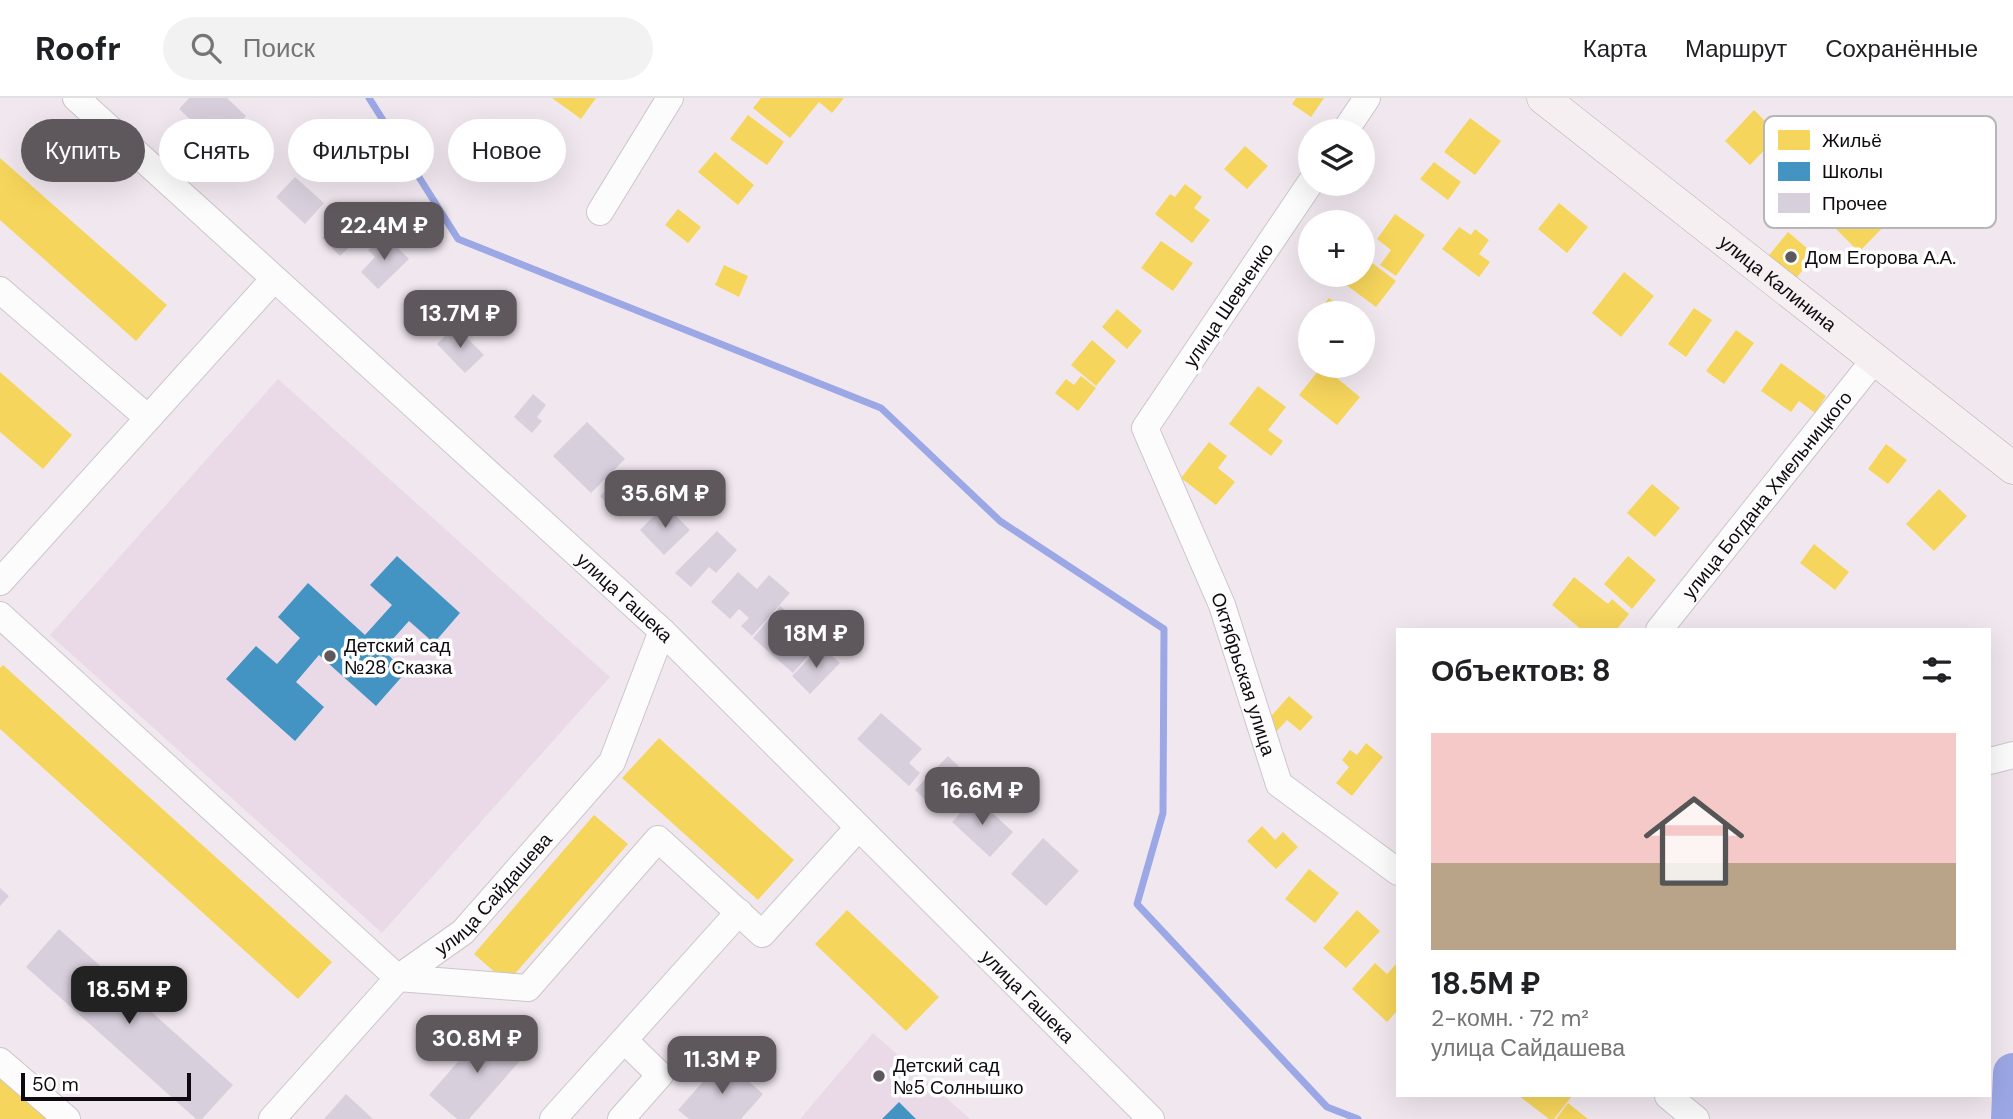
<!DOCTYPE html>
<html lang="ru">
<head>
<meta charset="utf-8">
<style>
  body { margin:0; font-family:"DM Sans",sans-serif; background:#f2f2f2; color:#202124; height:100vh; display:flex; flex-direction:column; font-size:26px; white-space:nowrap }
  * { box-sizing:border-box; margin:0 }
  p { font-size:23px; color:#757577 }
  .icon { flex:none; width:38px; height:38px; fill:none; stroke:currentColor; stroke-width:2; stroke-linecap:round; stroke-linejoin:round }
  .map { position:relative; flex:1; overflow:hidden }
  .panel { position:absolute; left:1396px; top:530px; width:595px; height:469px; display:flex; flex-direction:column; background:#fff; border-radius:0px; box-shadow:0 7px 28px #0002 }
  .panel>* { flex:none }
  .hud { position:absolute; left:21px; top:21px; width:665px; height:63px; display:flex; gap:14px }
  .controls { position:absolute; left:1298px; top:21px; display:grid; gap:14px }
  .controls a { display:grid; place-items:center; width:77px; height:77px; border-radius:50%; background:#fff; box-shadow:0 7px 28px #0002; font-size:35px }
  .scale { position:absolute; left:21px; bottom:18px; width:170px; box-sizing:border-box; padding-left:7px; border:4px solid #0f0a0f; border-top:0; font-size:19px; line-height:24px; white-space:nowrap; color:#0f0a0f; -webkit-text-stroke:5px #fff; paint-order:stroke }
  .price { position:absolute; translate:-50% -60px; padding:0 16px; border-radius:14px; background:#5e585d; color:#fff; font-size:23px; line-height:46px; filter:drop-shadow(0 2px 4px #0008) }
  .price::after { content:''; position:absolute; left:50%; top:42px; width:21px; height:16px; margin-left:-10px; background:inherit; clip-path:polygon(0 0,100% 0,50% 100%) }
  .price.selected { background:#222; color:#fff }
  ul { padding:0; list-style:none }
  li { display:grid; align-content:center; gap:14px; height:371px; padding:0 35px }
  li span { display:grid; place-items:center; height:217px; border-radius:0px; color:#555 }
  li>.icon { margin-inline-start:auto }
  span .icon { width:126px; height:126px; fill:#fffc; stroke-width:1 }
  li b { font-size:30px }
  h2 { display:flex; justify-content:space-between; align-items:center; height:84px; padding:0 35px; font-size:30px }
  .chip { padding:0 24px; border-radius:32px; background:#fff; box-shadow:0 7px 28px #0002; font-size:24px; line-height:63px }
  .chip.selected { background:#5e585d; color:#fff }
  header { display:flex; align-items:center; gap:42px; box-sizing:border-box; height:98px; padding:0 35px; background:#fff; border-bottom:2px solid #e0e0e0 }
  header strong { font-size:33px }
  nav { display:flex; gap:38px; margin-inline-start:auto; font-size:24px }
  .search { width:490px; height:63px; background:#f2f2f2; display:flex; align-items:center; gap:18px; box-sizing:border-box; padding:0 24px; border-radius:38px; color:#757577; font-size:26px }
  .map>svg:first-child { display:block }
  .built { fill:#eadae7 }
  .homes { fill:#f6d55c }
  .schools { fill:#4393c3 }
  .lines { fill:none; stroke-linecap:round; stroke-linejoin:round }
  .stream { stroke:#9ca8e6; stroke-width:7 }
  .river { stroke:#9ca8e6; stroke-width:40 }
  .building { fill:#d7cfdc }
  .minor-casing { stroke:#ccc5cb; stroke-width:28 }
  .major-casing { stroke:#beafb5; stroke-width:33 }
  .minor { stroke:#fdfcfd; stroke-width:26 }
  .major { stroke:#f6eff2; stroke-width:32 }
  .poi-dot { fill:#5e585d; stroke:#fff; stroke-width:2.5 }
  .labels { text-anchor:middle; stroke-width:7; stroke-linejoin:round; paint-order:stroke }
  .poi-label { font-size:19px; fill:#0f0a0f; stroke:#fff; text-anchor:start }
  .street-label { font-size:19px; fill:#0f0a0f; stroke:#fff }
  .key { fill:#fff; stroke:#b7b6b7; stroke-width:2 }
  .key-label { font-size:19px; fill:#0f0a0f }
</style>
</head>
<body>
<header>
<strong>Roofr</strong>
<div class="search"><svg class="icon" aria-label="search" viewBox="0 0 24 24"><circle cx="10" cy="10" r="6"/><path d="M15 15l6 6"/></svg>Поиск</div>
<nav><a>Карта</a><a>Маршрут</a><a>Сохранённые</a></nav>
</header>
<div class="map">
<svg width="2013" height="1021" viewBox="0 0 2013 1021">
  <rect width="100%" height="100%" fill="#f1e8ef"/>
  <!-- built -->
  <path class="built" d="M 278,281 L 610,579 L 382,835 L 50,537 Z
    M 873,935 L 970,1021 L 800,1021 Z"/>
  <!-- homes -->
  <path class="homes" d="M 552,0 L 596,0 L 581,21 Z
    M 761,0 L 844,0 L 832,15 L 819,4 L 790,40 L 753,10 Z
    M 1296,0 L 1324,0 L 1311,19 L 1292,6 Z
    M 1754,12 L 1779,37 L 1750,67 L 1725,43 Z
    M 748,17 L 784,44 L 767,67 L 730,41 Z
    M 1470,20 L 1501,43 L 1475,77 L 1444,54 Z
    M 1245,48 L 1268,68 L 1247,91 L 1224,71 Z
    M 715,54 L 754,87 L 738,107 L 698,74 Z
    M 0,60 L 167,207 L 136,243 L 0,122 Z
    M 1434,64 L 1461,84 L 1448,102 L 1420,81 Z
    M 1185,86 L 1202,99 L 1194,110 L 1210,122 L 1192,145 L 1155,116 L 1170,96 L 1175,99 Z
    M 1863,99 L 1889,123 L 1859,154 L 1834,129 Z
    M 1559,105 L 1588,129 L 1567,155 L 1538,131 Z
    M 678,111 L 701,129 L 688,145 L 665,127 Z
    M 1395,116 L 1425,137 L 1396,178 L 1380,167 L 1391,152 L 1377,141 Z
    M 1459,129 L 1471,137 L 1475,131 L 1489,142 L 1479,156 L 1490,164 L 1479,179 L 1442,151 Z
    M 1788,134 L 1815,157 L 1794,183 L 1766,161 Z
    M 1161,143 L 1193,165 L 1173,193 L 1141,170 Z
    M 1363,158 L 1396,183 L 1376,209 L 1341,183 L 1346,177 L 1363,177 Z
    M 724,167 L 748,178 L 739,199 L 715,187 Z
    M 1624,174 L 1654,198 L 1621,239 L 1592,215 Z
    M 1329,200 L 1347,215 L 1317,215 Z
    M 1694,210 L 1712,222 L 1686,259 L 1668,246 Z
    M 1117,211 L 1142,233 L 1127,251 L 1102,229 Z
    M 1736,232 L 1754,245 L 1724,286 L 1706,273 Z
    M 1092,242 L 1116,263 L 1096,288 L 1071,267 Z
    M 1781,265 L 1826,298 L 1815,315 L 1799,303 L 1791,314 L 1761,293 Z
    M 1322,268 L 1360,299 L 1337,327 L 1299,297 Z
    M 0,274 L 72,337 L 43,371 L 0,334 Z
    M 1081,278 L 1096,290 L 1078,313 L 1055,295 L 1066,281 L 1074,287 Z
    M 1258,288 L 1286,309 L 1268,332 L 1283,343 L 1271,358 L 1229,326 Z
    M 1209,344 L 1227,358 L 1218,370 L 1235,384 L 1216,407 L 1181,380 Z
    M 1886,346 L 1907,362 L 1888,386 L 1868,371 Z
    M 1652,386 L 1680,410 L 1655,439 L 1627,415 Z
    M 1939,391 L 1967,418 L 1934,453 L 1906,426 Z
    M 1814,446 L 1849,474 L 1835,492 L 1800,465 Z
    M 1628,458 L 1656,482 L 1632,511 L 1604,486 Z
    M 1574,479 L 1608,506 L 1612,501 L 1629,516 L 1616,532 L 1582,532 L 1552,507 Z
    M 3,567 L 332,864 L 298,901 L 0,631 L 0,570 Z
    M 1289,598 L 1313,619 L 1300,633 L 1287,622 L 1276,634 L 1266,624 Z
    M 659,640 L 794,762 L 758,802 L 622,680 Z
    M 1366,645 L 1383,659 L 1352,698 L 1336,685 L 1349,669 L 1342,662 L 1350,652 L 1357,657 Z
    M 594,717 L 628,746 L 507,885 L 474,856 Z
    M 1262,728 L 1275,742 L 1283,734 L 1298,749 L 1276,771 L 1247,743 Z
    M 1309,771 L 1339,795 L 1315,825 L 1285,801 Z
    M 847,812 L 939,899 L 906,933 L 815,846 Z
    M 1357,812 L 1380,833 L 1346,870 L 1323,850 Z
    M 1398,864 L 1398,912 L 1387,924 L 1352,891 L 1375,865 L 1387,876 Z
    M 0,976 L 49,1021 L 0,1021 Z
    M 1519,998 L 1572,998 L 1554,1021 L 1549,1021 Z
    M 1568,1005 L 1588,1021 L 1556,1021 Z"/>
  <!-- schools -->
  <path class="schools" d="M 397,458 L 460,515 L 434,545 L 409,523 L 383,552 L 406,574 L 376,608 L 319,557 L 296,584 L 324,609 L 295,643 L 226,581 L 256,548 L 277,566 L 300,540 L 278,519 L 308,485 L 365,537 L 392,507 L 370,487 Z
    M 899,1004 L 916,1021 L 882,1021 Z"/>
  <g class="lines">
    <!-- stream -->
    <path class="stream" d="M 369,0 L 458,141 L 881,310 L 1000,423 L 1164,531 L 1163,715 L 1137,806 L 1327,1009 L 1358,1021"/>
    <!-- river -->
    <path class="river" d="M 2011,1021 L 2013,975"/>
  </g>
  <!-- building -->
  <path class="building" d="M 189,0 L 227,0 L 246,18 L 229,37 L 217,25 L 206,36 L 179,11 Z
    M 248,27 L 272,49 L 248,76 L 223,54 Z
    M 295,79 L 324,105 L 305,126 L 276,99 Z
    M 350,112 L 368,131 L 340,158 L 322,140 Z
    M 388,140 L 409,161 L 378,191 L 361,174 L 375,159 L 368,152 L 378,142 L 382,145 Z
    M 455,228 L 484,257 L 465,275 L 437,246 Z
    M 533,296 L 546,307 L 537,319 L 542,323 L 532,335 L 514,319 Z
    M 587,324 L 625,361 L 591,395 L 553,358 Z
    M 626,373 L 646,395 L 620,419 L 600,398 Z
    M 665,407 L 690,432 L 664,457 L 640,432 Z
    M 717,433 L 737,452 L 716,475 L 709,469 L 691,489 L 675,475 Z
    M 738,474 L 757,491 L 769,477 L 790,495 L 752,538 L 741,528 L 749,520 L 739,511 L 730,521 L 711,504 Z
    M 780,508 L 806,530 L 816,520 L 830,532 L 793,575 L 753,540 Z
    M 821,548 L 840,565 L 810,596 L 792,578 Z
    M 881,615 L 922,651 L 909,665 L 920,675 L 909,688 L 857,641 Z
    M 948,658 L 981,690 L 967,705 L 953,692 L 935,711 L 915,692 Z
    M 975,699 L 1013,734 L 990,759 L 952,724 Z
    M 1043,740 L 1079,773 L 1046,808 L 1011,776 Z
    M 0,790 L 9,798 L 0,808 Z
    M 59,831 L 233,987 L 202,1021 L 196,1021 L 26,869 Z
    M 490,927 L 525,957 L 469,1021 L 457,1021 L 429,997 Z
    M 723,961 L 763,996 L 741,1021 L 689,1021 L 678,1012 Z
    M 346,996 L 373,1021 L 324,1021 Z"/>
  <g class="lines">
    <defs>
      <g id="minor">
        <path id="s1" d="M 76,0 L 662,533 L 1151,1021"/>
        <path d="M 1345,33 L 1367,0"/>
        <path id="s2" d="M 1311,84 L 1145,330 L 1222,507 L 1279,686 L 1398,774"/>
        <path d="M 600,114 L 670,0"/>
        <path d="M 0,192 L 148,320"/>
        <path d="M 0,484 L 273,182"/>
        <path d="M 0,517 L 398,880 L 528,890 L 658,741 L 762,836 L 858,730"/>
        <path id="s3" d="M 1659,532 L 1875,261"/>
        <path d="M 1990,663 L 2013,657"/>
        <path d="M 0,963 L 67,1021"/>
        <path d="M 1668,998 L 1696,1021"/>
        <path id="s4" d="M 272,1021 L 398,880 L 463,834 L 612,664 L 662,533"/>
        <path d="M 553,1021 L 739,814"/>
        <path d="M 621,1021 L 660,977 L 624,942"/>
      </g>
      <g id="major">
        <path id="s5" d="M 1543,0 L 2013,370"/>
      </g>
    </defs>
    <!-- minor casing -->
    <use href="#minor" class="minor-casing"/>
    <!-- major casing -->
    <use href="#major" class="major-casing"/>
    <!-- minor -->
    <use href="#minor" class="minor"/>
    <!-- major -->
    <use href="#major" class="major"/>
  </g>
  <!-- markers -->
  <g class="poi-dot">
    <circle cx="1791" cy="159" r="7"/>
    <circle cx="330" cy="558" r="7"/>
    <circle cx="879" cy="978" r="7"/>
  </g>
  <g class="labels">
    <!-- poi labels -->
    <g class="poi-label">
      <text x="1805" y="166">Дом Егорова А.А.</text>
      <text x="344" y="554">Детский сад<tspan x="344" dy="22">№28 Сказка</tspan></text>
      <text x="893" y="974">Детский сад<tspan x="893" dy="22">№5 Солнышко</tspan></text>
    </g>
    <!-- street labels -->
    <g class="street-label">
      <text dy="7" stroke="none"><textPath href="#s5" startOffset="299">улица Калинина</textPath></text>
      <text transform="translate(1228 207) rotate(-56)" y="7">улица Шевченко</text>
      <text dy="7" stroke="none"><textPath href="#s3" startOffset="173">улица Богдана Хмельницкого</textPath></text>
      <text dy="7" stroke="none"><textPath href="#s1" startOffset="742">улица Гашека</textPath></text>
      <text dy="7" stroke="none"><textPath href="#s2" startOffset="562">Октябрьская улица</textPath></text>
      <text dy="7" stroke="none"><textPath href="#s4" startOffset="317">улица Сайдашева</textPath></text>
      <text dy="7" stroke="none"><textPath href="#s1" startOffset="1309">улица Гашека</textPath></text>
    </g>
  </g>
  <!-- legend -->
  <rect x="1764" y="18" width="232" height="112" rx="10" class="key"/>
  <rect x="1778" y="32" width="32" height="20" fill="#f6d55c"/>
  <rect x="1778" y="64" width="32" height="19" fill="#4393c3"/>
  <rect x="1778" y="95" width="32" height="20" fill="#d7cfdc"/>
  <g class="key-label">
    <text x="1822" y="49">Жильё</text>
    <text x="1822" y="80">Школы</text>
    <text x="1822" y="112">Прочее</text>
  </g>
</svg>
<div class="controls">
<a><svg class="icon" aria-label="layers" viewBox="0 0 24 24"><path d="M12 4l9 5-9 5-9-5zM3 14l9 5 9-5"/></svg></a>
<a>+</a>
<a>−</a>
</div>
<div class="scale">50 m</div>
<b class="price" style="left:384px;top:164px">22.4M ₽</b>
<b class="price" style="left:460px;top:252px">13.7M ₽</b>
<b class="price" style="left:665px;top:432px">35.6M ₽</b>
<b class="price" style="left:816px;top:572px">18M ₽</b>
<b class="price" style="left:982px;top:729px">16.6M ₽</b>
<b class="price selected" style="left:129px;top:928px">18.5M ₽</b>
<b class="price" style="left:477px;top:977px">30.8M ₽</b>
<b class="price" style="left:722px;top:998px">11.3M ₽</b>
<div class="hud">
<a class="chip selected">Купить</a>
<a class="chip">Снять</a>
<a class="chip">Фильтры</a>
<a class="chip">Новое</a>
</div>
<section class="panel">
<h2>Объектов: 8<svg class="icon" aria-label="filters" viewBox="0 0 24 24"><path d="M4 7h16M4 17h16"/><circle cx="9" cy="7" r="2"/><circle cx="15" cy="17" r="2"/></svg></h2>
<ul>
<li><span style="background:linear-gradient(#f6c9c9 60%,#b9a48a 0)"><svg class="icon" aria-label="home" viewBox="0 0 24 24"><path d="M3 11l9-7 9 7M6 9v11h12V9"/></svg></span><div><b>18.5M ₽</b><p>2-комн. · 72 m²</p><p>улица Сайдашева</p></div></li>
</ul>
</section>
</div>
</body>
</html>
